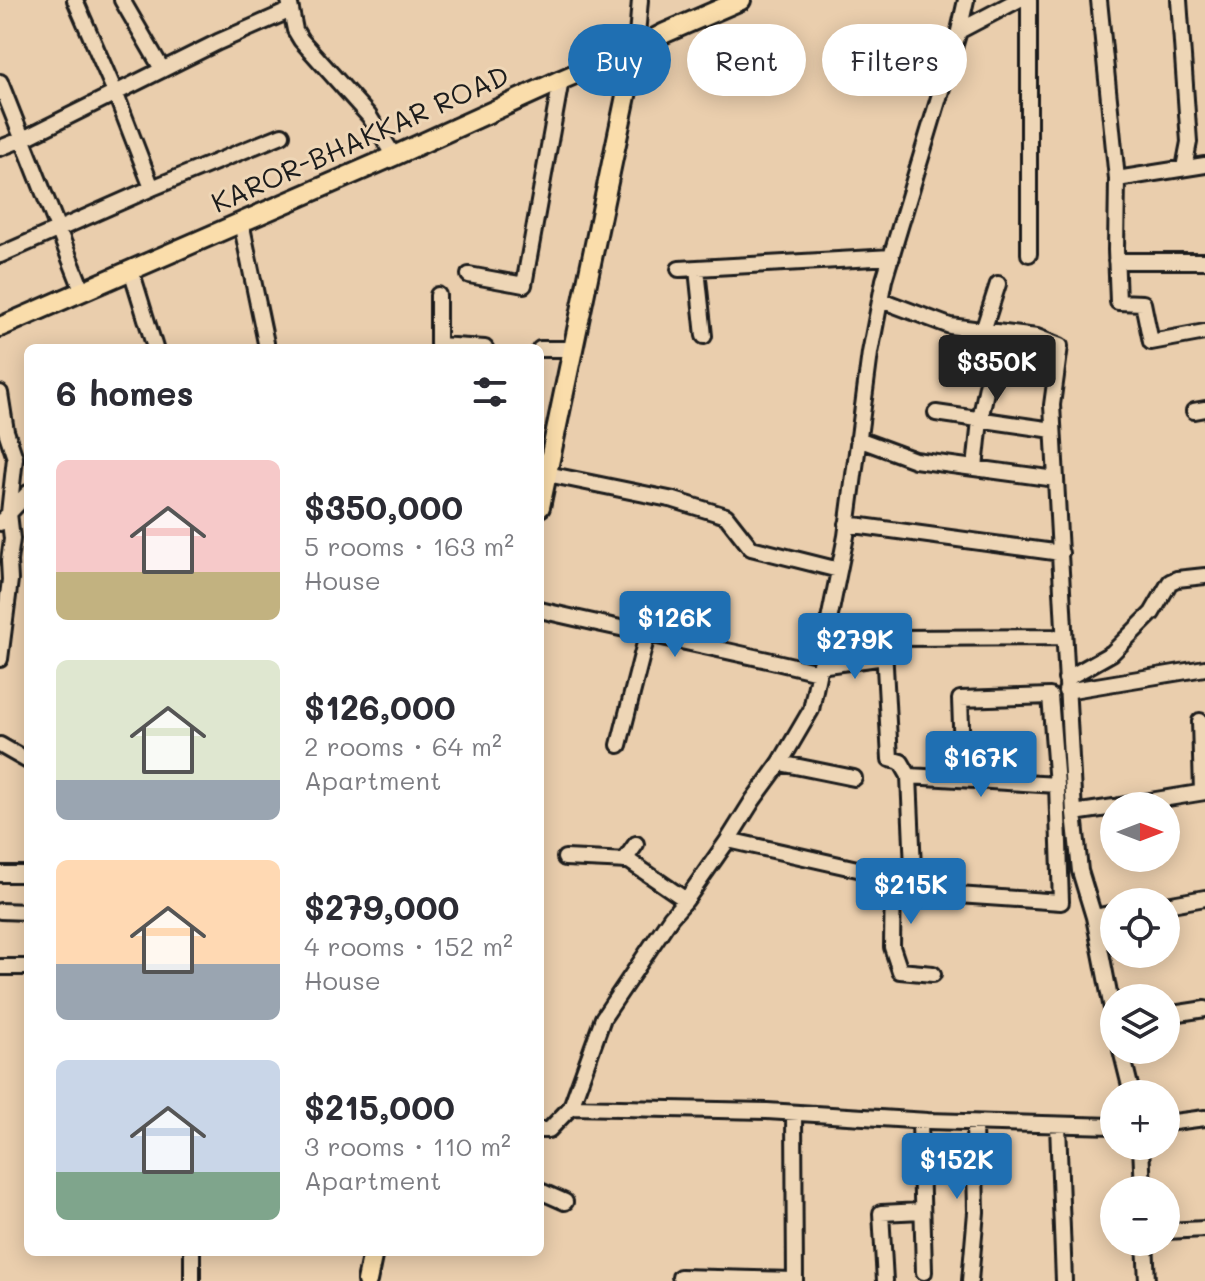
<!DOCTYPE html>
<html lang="en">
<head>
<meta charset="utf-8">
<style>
  body { margin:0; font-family:Mali,sans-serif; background:#f2f2f3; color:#2b2b33; height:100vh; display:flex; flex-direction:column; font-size:30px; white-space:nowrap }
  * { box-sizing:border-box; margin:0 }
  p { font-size:26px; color:#7c7c81 }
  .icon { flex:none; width:44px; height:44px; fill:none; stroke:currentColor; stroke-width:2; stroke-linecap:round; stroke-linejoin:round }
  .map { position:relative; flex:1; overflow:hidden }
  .sheet { position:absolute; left:24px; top:344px; width:520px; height:912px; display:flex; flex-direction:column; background:#fff; border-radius:12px; box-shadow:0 4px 20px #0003 }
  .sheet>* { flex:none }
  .guide { position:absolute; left:568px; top:24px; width:516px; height:72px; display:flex; gap:16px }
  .needle { width:52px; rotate:90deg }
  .controls { position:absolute; left:1100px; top:792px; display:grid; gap:16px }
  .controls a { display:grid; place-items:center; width:80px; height:80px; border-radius:50%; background:#fff; box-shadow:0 4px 20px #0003; font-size:40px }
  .price { position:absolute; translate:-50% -68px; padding:0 18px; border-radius:8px; background:#1f6fb2; color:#fff; font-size:26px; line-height:52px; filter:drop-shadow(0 2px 4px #0008) }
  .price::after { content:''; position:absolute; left:50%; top:48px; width:24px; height:18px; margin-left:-12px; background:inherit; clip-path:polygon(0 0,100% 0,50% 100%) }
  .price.on { background:#222; color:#fff }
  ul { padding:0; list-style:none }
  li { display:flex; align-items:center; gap:24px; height:200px; padding:0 32px }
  li span { display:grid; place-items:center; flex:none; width:224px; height:160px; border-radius:12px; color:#555 }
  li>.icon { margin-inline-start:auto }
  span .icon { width:96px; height:96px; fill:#fffc; stroke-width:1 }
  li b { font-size:34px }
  h2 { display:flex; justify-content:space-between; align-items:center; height:96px; padding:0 32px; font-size:34px }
  .tag { padding:0 28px; border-radius:36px; background:#fff; box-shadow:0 4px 20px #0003; font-size:28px; line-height:72px }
  .tag.on { background:#1f6fb2; color:#fff }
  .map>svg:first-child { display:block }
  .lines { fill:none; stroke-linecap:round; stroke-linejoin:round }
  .minor-casing { stroke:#1c1c1c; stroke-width:20 }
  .major-casing { stroke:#1c1c1c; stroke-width:24 }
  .minor { stroke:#eed6b6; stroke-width:14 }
  .major { stroke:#faddab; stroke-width:18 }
  .labels { text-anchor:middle; stroke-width:6; stroke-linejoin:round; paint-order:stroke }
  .street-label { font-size:28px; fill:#1c1c1c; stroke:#eed6b6 }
</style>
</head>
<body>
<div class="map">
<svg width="1205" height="1281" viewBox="0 0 1205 1281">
  <rect width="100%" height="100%" fill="#eacead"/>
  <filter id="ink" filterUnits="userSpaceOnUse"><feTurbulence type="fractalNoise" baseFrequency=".0125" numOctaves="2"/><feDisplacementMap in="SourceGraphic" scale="16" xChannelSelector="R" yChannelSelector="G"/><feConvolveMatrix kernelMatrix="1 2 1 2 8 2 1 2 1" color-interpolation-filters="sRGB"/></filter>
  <g filter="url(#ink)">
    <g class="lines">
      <defs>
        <path id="minor" d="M 75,0 L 115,92 L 152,188
          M 122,0 L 162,69
          M 289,0 L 295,30 L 301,40 L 369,116 L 394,156
          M 1029,0 L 1029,254
          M 1099,0 L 1117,179 L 1116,250 L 1118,302 L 1143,303 L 1151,342 L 1205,332
          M 1179,0 L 1189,142 L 1184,168
          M 959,31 L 1018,0
          M 636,48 L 640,0
          M 0,82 L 83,292
          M 0,148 L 23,139 L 218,42 L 291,10
          M 1117,179 L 1205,165
          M 241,222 L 266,343
          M 0,255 L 152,188 L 282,135
          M 1116,261 L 1205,261
          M 679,269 L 892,257
          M 697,269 L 704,336
          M 131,270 L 155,348
          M 469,275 L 524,285 L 561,80
          M 438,295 L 438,345 L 485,348
          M 881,300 L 950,326 L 1037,337 L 1060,346 L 1052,405 L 1074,813 L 1080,871 L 1094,917 L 1114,1019
          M 983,331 L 998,284
          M 540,349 L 573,349
          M 0,393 L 6,431 L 15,458 L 9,513 L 12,539 L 9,561 L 10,580 L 0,659
          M 1194,411 L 1205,409
          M 936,413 L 1053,430
          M 858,439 L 915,460 L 1056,479
          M 975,468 L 980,420 L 998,333
          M 547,474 L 674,500 L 726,516 L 751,548 L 839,570
          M 0,523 L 28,493
          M 847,524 L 1061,553
          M 540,610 C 633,632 726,649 818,672
          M 819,666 L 885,657
          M 1066,679 L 1112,653 L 1152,613 L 1170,582 L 1177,579 L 1205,576
          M 1066,691 L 1205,668
          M 1200,721 L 1202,792
          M 0,745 L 28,761
          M 619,745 L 647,635
          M 780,763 L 854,778
          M 909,776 L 1057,785
          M 963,779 L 960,699 L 1050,696 L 1057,785 L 1061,902 L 914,892 L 909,776 L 901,762 L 890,759 L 884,648 L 894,638 L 1063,637
          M 1119,806 L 1205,792
          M 1074,813 L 1114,807
          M 728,840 L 893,877 L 892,947 L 900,971 L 933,974
          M 565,858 L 629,861 L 686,900
          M 624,861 L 636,844
          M 0,874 L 28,874
          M 1166,905 L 1205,898
          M 0,911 L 28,912
          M 1094,917 L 1114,913
          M 0,967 L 28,967
          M 1166,1015 L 1205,1009
          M 1121,1050 L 1132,1094
          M 571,1107 L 767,1111 L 928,1121 L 1114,1126
          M 794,1113 L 795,1281
          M 920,1121 L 924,1272
          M 1166,1123 L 1205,1118
          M 1058,1125 L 1064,1281
          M 540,1130 L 549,1130 L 571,1107 L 603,1018 L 671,917 L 686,900 L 728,840 L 753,800 L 780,763 L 811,710 L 846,536 L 870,353 L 884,280 L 959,31 L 966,0
          M 1141,1146 L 1143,1190
          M 540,1191 L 565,1202
          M 1166,1231 L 1205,1229
          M 1145,1242 L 1147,1281
          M 192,1252 L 192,1281
          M 680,1277 L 795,1280
          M 885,1281 L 881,1213 L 922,1211
          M 970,1281 L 976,1212 L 974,1123"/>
        <path id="major" d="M 0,327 L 394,156 L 561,80 L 636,48 L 665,33 L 741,0
          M 540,507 L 636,48
          M 367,1281 L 373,1252"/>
      </defs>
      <!-- minor casing -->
      <use href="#minor" class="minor-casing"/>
      <!-- major casing -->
      <use href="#major" class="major-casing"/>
      <!-- minor -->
      <use href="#minor" class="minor"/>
      <!-- major -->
      <use href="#major" class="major"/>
    </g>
  </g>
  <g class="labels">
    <!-- street labels -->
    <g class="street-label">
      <text transform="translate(360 139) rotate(-24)" y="10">KAROR-BHAKKAR ROAD</text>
    </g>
  </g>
</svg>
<div class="controls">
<a><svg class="needle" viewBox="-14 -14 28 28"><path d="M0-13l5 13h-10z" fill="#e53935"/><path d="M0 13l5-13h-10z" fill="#7c7c81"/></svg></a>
<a><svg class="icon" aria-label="locate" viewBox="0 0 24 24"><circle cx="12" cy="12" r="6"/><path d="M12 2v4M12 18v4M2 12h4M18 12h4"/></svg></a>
<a><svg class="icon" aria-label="layers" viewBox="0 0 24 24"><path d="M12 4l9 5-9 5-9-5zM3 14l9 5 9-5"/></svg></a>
<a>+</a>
<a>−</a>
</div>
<b class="price on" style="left:997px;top:403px">$350K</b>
<b class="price" style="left:675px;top:659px">$126K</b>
<b class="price" style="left:855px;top:681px">$279K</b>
<b class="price" style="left:981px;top:799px">$167K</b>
<b class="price" style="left:911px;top:926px">$215K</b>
<b class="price" style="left:957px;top:1201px">$152K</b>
<div class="guide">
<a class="tag on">Buy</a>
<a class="tag">Rent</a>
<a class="tag">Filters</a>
</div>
<section class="sheet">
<h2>6 homes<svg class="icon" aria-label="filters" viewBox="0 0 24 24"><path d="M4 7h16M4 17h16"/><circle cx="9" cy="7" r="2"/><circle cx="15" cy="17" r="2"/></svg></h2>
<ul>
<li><span style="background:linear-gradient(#f6c9c9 70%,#c2b280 0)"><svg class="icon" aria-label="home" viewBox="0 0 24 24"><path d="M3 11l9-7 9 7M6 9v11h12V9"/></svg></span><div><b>$350,000</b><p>5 rooms · 163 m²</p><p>House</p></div></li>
<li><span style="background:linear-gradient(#dfe7d0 75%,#9aa5b1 0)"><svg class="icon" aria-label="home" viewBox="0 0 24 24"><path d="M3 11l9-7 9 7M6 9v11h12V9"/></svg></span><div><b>$126,000</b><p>2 rooms · 64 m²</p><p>Apartment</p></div></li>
<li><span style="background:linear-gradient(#ffd9b3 65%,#9aa5b1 0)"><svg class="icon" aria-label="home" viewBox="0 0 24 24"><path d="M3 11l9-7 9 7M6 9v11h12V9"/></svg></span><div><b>$279,000</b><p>4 rooms · 152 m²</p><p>House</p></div></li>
<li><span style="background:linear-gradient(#c9d6e8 70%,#7fa58c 0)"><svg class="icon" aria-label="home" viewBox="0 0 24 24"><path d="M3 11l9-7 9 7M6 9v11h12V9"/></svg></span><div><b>$215,000</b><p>3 rooms · 110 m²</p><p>Apartment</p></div></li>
</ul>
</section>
</div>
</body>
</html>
